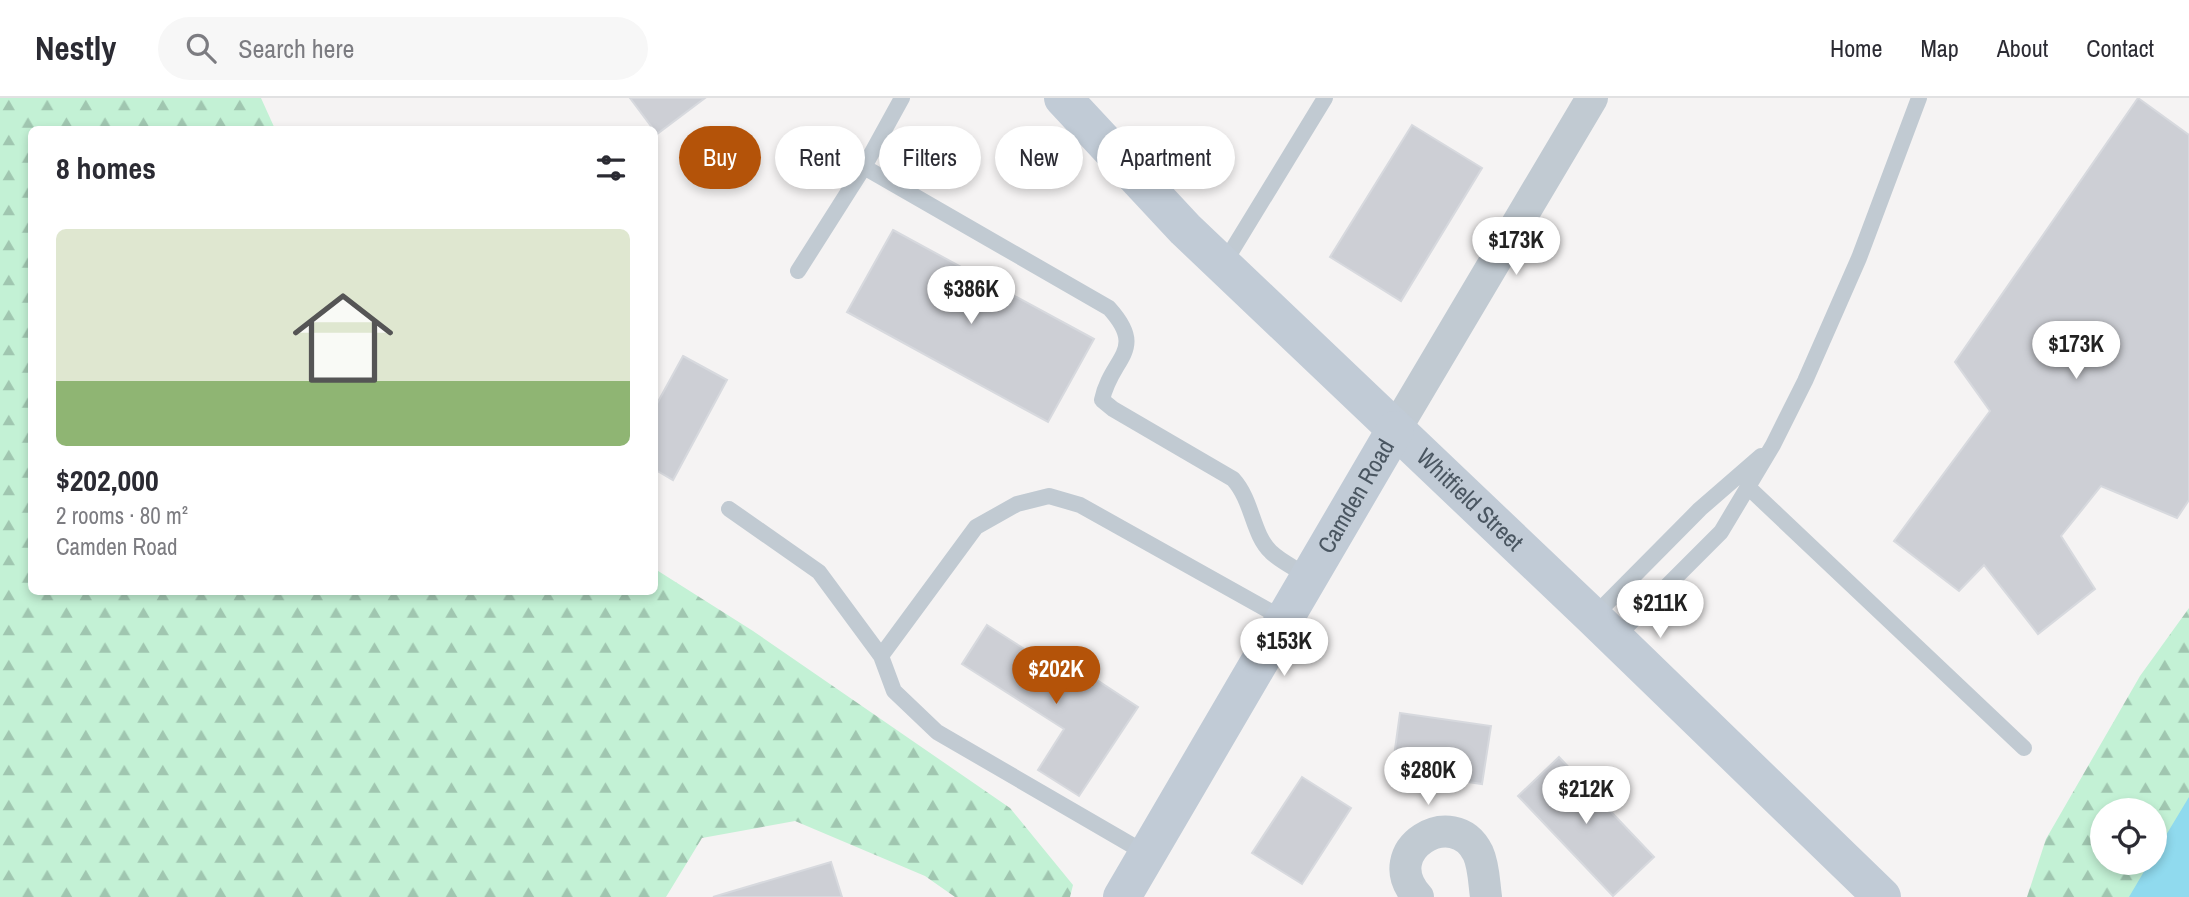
<!DOCTYPE html>
<html lang="en">
<head>
<meta charset="utf-8">
<style>
  body { margin:0; font-family:"Archivo Narrow",sans-serif; background:#f7f7f7; color:#2b2b33; height:100vh; display:flex; flex-direction:column; font-size:26px; white-space:nowrap }
  * { box-sizing:border-box; margin:0 }
  p { font-size:23px; color:#7c7c81 }
  .icon { flex:none; width:38px; height:38px; fill:none; stroke:currentColor; stroke-width:2; stroke-linecap:round; stroke-linejoin:round }
  .map { position:relative; flex:1; overflow:hidden }
  .side { position:absolute; left:28px; top:28px; width:630px; height:469px; display:flex; flex-direction:column; background:#fff; border-radius:10px; box-shadow:0 4px 10px #0003 }
  .side>* { flex:none }
  .hud { position:absolute; left:679px; top:28px; width:665px; height:63px; display:flex; gap:14px }
  .controls { position:absolute; left:2090px; top:700px; display:grid; gap:14px }
  .controls a { display:grid; place-items:center; width:77px; height:77px; border-radius:50%; background:#fff; box-shadow:0 4px 10px #0003; font-size:35px }
  .price { position:absolute; translate:-50% -60px; padding:0 16px; border-radius:24px; background:#fff; color:#222; font-size:23px; line-height:46px; filter:drop-shadow(0 2px 4px #0008) }
  .price::after { content:''; position:absolute; left:50%; top:42px; width:21px; height:16px; margin-left:-10px; background:inherit; clip-path:polygon(0 0,100% 0,50% 100%) }
  .price.active { background:#b45309; color:#fff }
  ul { padding:0; list-style:none }
  li { display:grid; align-content:center; gap:14px; height:371px; padding:0 28px }
  li span { display:grid; place-items:center; height:217px; border-radius:10px; color:#555 }
  li>.icon { margin-inline-start:auto }
  span .icon { width:126px; height:126px; fill:#fffc; stroke-width:1 }
  li b { font-size:30px }
  h2 { display:flex; justify-content:space-between; align-items:center; height:84px; padding:0 28px; font-size:30px }
  .chip { padding:0 24px; border-radius:32px; background:#fff; box-shadow:0 4px 10px #0003; font-size:24px; line-height:63px }
  .chip.active { background:#b45309; color:#fff }
  header { display:flex; align-items:center; gap:42px; box-sizing:border-box; height:98px; padding:0 35px; background:#fff; border-bottom:2px solid #e1e1e2 }
  header strong { font-size:33px }
  nav { display:flex; gap:38px; margin-inline-start:auto; font-size:24px }
  .search { width:490px; height:63px; background:#f7f7f7; display:flex; align-items:center; gap:18px; box-sizing:border-box; padding:0 24px; border-radius:38px; color:#7c7c81; font-size:26px }
  .map>svg:first-child { display:block }
  .forest { fill:url(#forest-firs); fill-rule:evenodd }
  .water { fill:#90daee }
  .building { fill:#cdcfd5; stroke:#d7d9de; stroke-width:2 }
  .lines { fill:none; stroke-linecap:round; stroke-linejoin:round }
  .lane { stroke:#c1cad2; stroke-width:16 }
  .street { stroke:#c1cad2; stroke-width:32 }
  .secondary { stroke:#c1cbd6; stroke-width:38 }
  .labels { text-anchor:middle; stroke-width:5; stroke-linejoin:round; paint-order:stroke }
  .street-label { font-size:24px; fill:#4a5661; stroke:#fff }
</style>
</head>
<body>
<header>
<strong>Nestly</strong>
<div class="search"><svg class="icon" aria-label="search" viewBox="0 0 24 24"><circle cx="10" cy="10" r="6"/><path d="M15 15l6 6"/></svg>Search here</div>
<nav><a>Home</a><a>Map</a><a>About</a><a>Contact</a></nav>
</header>
<div class="map">
<svg width="2189" height="799" viewBox="0 0 2189 799">
  <defs>
    <pattern id="forest-firs" width="22" height="20" patternUnits="userSpaceOnUse" patternTransform="scale(1.75)"><rect width="22" height="20" fill="#c3f1d5"/><path d="M5 1l3.5 6h-7zM16 11l3.5 6h-7z" fill="#a0c6b0"/></pattern>
  </defs>
  <rect width="100%" height="100%" fill="#f5f3f3"/>
  <!-- forest -->
  <path class="forest" d="M 0,0 L 261,0 L 275,31 L 32,32 L 32,494 L 654,494 L 655,471 L 753,533 L 1010,710 L 1073,787 L 1070,799 L 955,799 L 925,778 L 795,723 L 702,740 L 666,799 L 0,799 Z
    M 2189,510 L 2189,799 L 2027,799 L 2046,741 L 2140,578 ZM 2102,712 L 2154,712 L 2154,765 L 2102,765 Z"/>
  <!-- water -->
  <path class="water" d="M 2189,699 L 2189,799 L 2129,799 L 2149,765 L 2154,765 L 2154,757 Z"/>
  <!-- building -->
  <path class="building" d="M 630,0 L 705,0 L 657,36 Z
    M 2138,0 L 2189,37 L 2189,402 L 2177,420 L 2101,388 L 2061,438 L 2095,491 L 2038,536 L 1984,467 L 1959,493 L 1894,443 L 1990,313 L 1955,264 Z
    M 1412,27 L 1482,70 L 1401,203 L 1330,159 Z
    M 893,132 L 1094,241 L 1048,324 L 847,214 Z
    M 683,258 L 727,282 L 673,382 L 654,371 L 654,311 Z
    M 987,527 L 1082,588 L 1089,577 L 1138,609 L 1079,698 L 1038,672 L 1064,631 L 962,566 Z
    M 1400,615 L 1491,628 L 1482,686 L 1392,673 Z
    M 1559,659 L 1654,759 L 1613,798 L 1518,698 Z
    M 1302,679 L 1351,710 L 1302,786 L 1252,755 Z
    M 831,764 L 842,799 L 713,799 Z"/>
  <g class="lines">
    <!-- lane -->
    <path class="lane" d="M 902,0 L 864,69 L 1109,210 C 1148,253 1111,259 1102,302 L 1113,311 L 1233,381 C 1253,403 1252,436 1271,454 C 1281,464 1297,471 1309,479
      M 1223,167 L 1325,0
      M 798,173 L 864,69
      M 1748,389 L 2024,650
      M 729,411 L 819,474 L 881,558 L 894,593 L 937,634 L 1147,756
      M 1593,519 L 1700,411 L 1761,358
      M 1615,540 L 1721,434 L 1773,347 L 1805,283 L 1859,160 L 1919,0
      M 881,558 L 976,429 L 1017,406 L 1049,398 L 1080,407 L 1284,521"/>
    <!-- street -->
    <path class="street" d="M 1395,332 L 1592,0
      M 1418,799 C 1375,752 1454,705 1478,755 C 1484,768 1484,785 1486,799"/>
    <!-- secondary -->
    <g class="secondary">
      <path id="s1" d="M 1063,0 L 1185,131 L 1593,519 L 1882,799"/>
      <path id="s2" d="M 1122,799 L 1395,332"/>
    </g>
  </g>
  <g class="labels">
    <!-- street labels -->
    <g class="street-label">
      <text dy="8" stroke="none"><textPath href="#s2" startOffset="464">Camden Road</textPath></text>
      <text dy="8" stroke="none"><textPath href="#s1" startOffset="572">Whitfield Street</textPath></text>
    </g>
  </g>
</svg>
<div class="controls">
<a><svg class="icon" aria-label="locate" viewBox="0 0 24 24"><circle cx="12" cy="12" r="6"/><path d="M12 2v4M12 18v4M2 12h4M18 12h4"/></svg></a>
</div>
<b class="price" style="left:1516px;top:179px">$173K</b>
<b class="price" style="left:971px;top:228px">$386K</b>
<b class="price" style="left:2076px;top:283px">$173K</b>
<b class="price" style="left:1660px;top:542px">$211K</b>
<b class="price" style="left:1284px;top:580px">$153K</b>
<b class="price active" style="left:1056px;top:608px">$202K</b>
<b class="price" style="left:1428px;top:709px">$280K</b>
<b class="price" style="left:1586px;top:728px">$212K</b>
<div class="hud">
<a class="chip active">Buy</a>
<a class="chip">Rent</a>
<a class="chip">Filters</a>
<a class="chip">New</a>
<a class="chip">Apartment</a>
</div>
<section class="side">
<h2>8 homes<svg class="icon" aria-label="filters" viewBox="0 0 24 24"><path d="M4 7h16M4 17h16"/><circle cx="9" cy="7" r="2"/><circle cx="15" cy="17" r="2"/></svg></h2>
<ul>
<li><span style="background:linear-gradient(#dfe7d0 70%,#8fb573 0)"><svg class="icon" aria-label="home" viewBox="0 0 24 24"><path d="M3 11l9-7 9 7M6 9v11h12V9"/></svg></span><div><b>$202,000</b><p>2 rooms · 80 m²</p><p>Camden Road</p></div></li>
</ul>
</section>
</div>
</body>
</html>
